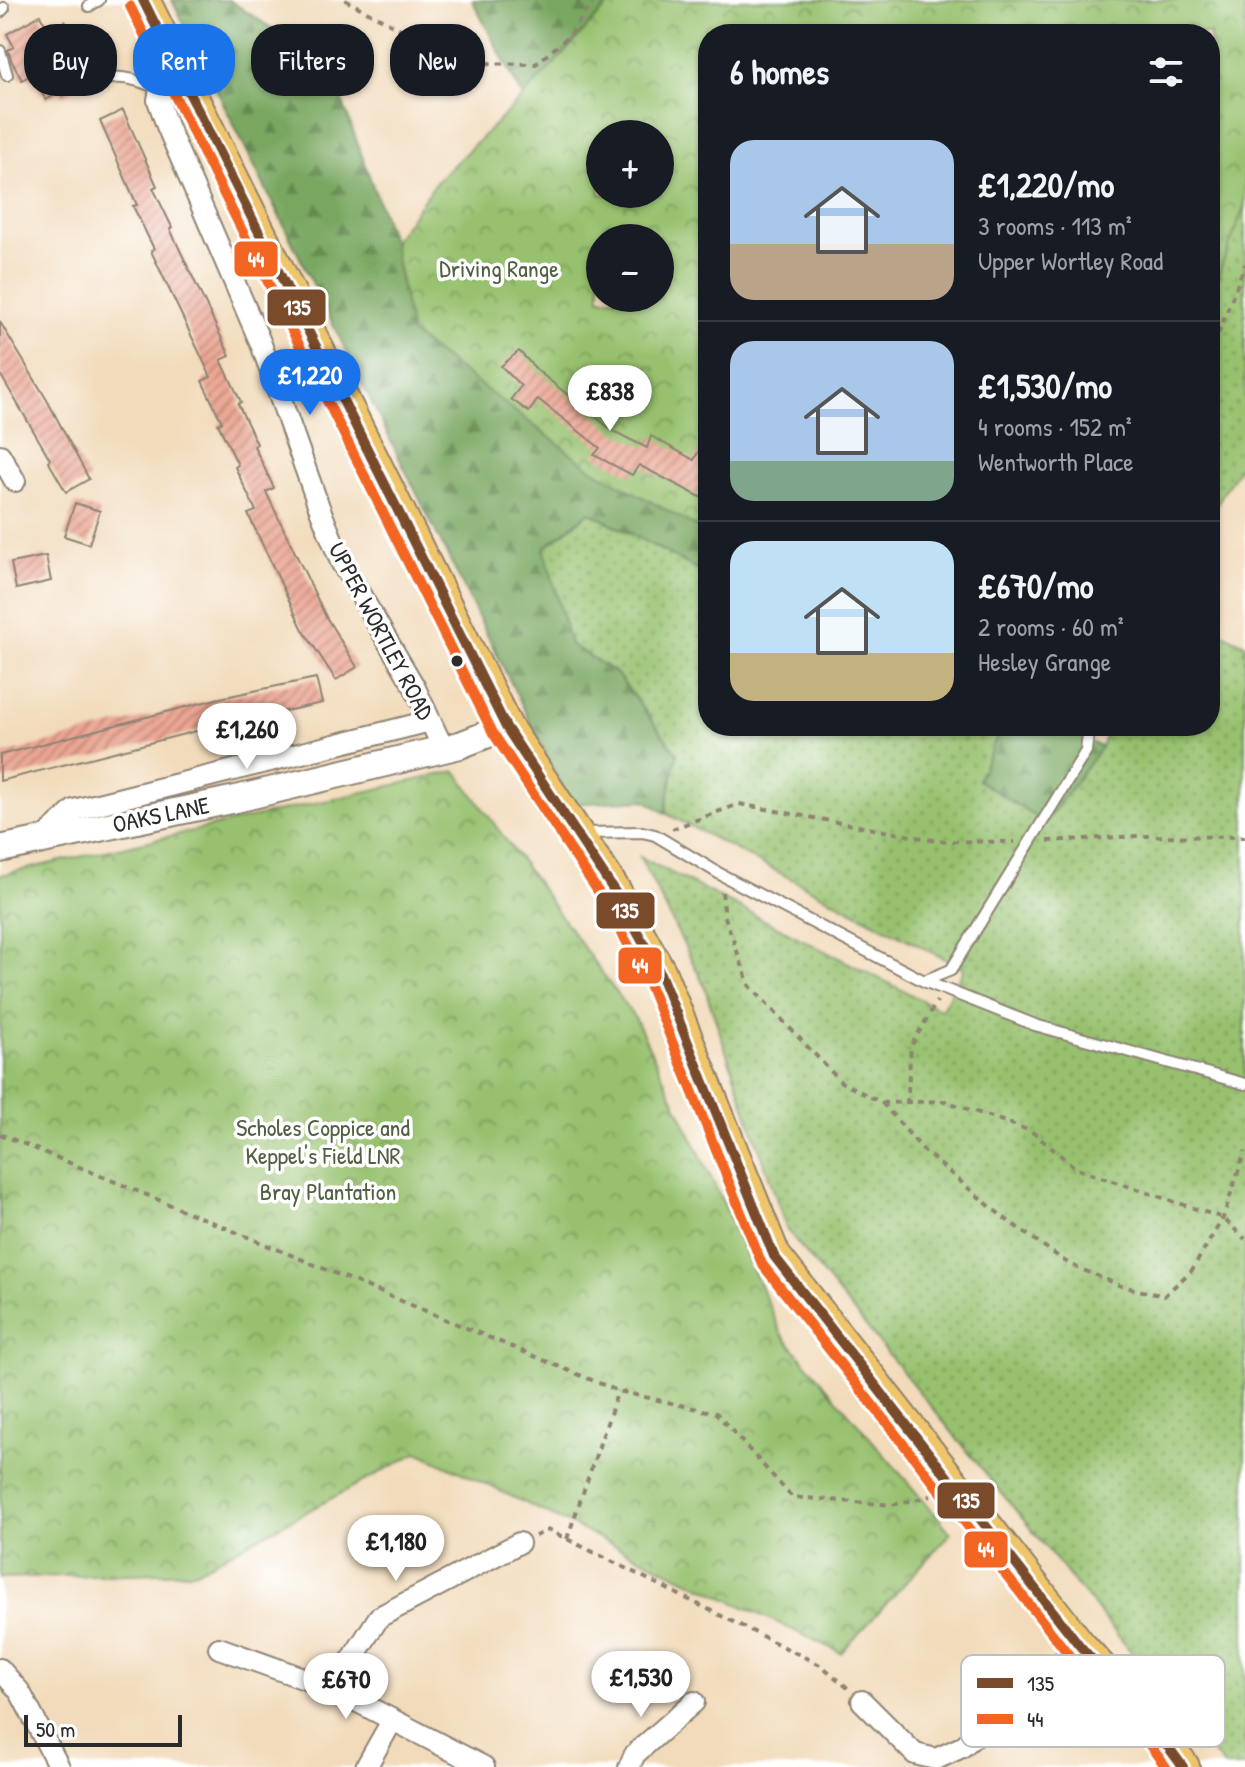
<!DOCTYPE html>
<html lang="en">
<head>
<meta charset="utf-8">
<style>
  body { margin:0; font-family:"Patrick Hand",sans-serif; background:#242831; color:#f1f3f6; height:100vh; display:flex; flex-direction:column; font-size:30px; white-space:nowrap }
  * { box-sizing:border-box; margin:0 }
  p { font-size:26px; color:#9ea1a6 }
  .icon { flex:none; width:44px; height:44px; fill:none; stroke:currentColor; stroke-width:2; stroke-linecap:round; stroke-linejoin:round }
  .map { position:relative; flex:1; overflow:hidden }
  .panel { position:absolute; left:698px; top:24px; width:522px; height:712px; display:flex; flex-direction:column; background:#171b24; border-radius:32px; box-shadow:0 2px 6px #0004 }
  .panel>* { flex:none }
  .banner { position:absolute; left:24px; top:24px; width:554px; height:72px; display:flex; gap:16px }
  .fabs { position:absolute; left:586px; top:120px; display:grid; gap:16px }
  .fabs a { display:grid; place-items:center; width:88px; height:88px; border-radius:50%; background:#171b24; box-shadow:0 2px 6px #0004; font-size:40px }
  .scale { position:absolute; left:24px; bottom:20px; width:158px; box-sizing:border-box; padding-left:8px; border:4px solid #2b2b2b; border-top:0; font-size:22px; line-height:28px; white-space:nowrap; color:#2b2b2b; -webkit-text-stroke:6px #fff; paint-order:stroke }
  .price { position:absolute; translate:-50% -68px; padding:0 18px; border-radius:28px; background:#fff; color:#222; font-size:26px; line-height:52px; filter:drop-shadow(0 2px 4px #0008) }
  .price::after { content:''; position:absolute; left:50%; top:48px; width:24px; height:18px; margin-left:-12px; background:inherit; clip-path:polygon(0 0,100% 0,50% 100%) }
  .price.current { background:#1a73e8; color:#fff }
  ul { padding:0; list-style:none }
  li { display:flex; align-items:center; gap:24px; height:200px; padding:0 32px }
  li+li { border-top:2px solid #363941 }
  li span { display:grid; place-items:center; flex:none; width:224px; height:160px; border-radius:24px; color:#555 }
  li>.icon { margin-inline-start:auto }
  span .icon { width:96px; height:96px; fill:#fffc; stroke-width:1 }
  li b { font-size:34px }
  h2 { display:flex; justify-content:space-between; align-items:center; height:96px; padding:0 32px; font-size:34px }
  .chip { padding:0 28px; border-radius:32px; background:#171b24; box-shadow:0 2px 6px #0004; font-size:28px; line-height:72px }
  .chip.current { background:#1a73e8; color:#fff }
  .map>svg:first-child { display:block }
  .grass { fill:url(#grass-dots); stroke:#61764c; stroke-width:2 }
  .forest { fill:url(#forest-firs); stroke:#526946; stroke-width:2 }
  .park { fill:url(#park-crowns); stroke:#61764c; stroke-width:2; fill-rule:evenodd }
  .building { fill:url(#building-hatch) }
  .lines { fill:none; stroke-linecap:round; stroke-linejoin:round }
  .service-casing { stroke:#8e8373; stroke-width:14 }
  .minor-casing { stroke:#8e8373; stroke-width:24 }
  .tertiary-casing { stroke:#8e8373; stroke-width:30 }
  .primary-casing { stroke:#8e8373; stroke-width:36 }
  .path { stroke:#8e8373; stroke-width:4; stroke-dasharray:6 6; stroke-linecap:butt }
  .service { stroke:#fff; stroke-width:10 }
  .minor { stroke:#fff; stroke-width:20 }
  .tertiary { stroke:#fff; stroke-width:26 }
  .primary { stroke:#f0c469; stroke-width:32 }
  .bus-1-casing { stroke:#fff; stroke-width:16 }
  .bus-2-casing { stroke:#fff; stroke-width:16 }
  .bus-1 { stroke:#7a4b2a; stroke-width:10 }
  .bus-2 { stroke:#f26522; stroke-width:10 }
  .bus-dot { fill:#2b2b2b; stroke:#fff; stroke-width:3 }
  .labels { text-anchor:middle; stroke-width:7; stroke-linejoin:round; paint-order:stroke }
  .park-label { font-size:24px; fill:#516042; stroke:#fff }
  .street-label { font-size:24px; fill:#2b2b2b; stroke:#fff }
  .key { fill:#fff; stroke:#bfbfbf; stroke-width:2 }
  .key-label { font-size:22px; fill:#2b2b2b }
  .line-badge { stroke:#fff; stroke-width:3 }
  .badge-label { font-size:22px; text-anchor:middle; font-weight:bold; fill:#fff }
</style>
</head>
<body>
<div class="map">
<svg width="1245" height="1767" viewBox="0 0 1245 1767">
  <defs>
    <pattern id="grass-dots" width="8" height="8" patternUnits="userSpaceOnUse" patternTransform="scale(2)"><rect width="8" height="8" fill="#97c16e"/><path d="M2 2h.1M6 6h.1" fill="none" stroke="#7b9d5b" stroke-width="1.8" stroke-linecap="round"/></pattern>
    <pattern id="forest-firs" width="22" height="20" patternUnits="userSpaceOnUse" patternTransform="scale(2)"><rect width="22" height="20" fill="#79a761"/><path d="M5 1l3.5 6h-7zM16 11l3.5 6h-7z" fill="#638850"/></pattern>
    <pattern id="park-crowns" width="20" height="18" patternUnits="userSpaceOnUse" patternTransform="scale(2)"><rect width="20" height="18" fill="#97c16e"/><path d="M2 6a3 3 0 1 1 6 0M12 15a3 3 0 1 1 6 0" fill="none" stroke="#7b9d5b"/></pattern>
    <pattern id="building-hatch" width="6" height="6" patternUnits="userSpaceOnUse" patternTransform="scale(2)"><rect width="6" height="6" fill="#eba592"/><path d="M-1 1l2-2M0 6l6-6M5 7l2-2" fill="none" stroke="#bf8777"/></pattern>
  </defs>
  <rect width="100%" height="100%" fill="#fff"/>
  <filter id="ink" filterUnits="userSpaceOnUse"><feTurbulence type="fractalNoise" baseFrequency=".0125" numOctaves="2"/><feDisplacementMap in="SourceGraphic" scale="16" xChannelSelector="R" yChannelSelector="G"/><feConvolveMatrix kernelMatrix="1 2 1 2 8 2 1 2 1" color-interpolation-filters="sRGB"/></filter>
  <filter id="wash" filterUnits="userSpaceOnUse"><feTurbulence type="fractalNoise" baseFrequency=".006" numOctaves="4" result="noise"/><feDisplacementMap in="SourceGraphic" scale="32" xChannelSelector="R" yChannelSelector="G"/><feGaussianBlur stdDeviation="1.8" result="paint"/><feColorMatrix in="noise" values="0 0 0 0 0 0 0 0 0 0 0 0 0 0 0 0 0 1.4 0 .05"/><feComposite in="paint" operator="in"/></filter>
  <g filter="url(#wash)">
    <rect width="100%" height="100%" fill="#f2dbbb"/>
    <!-- grass -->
    <path class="grass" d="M 1245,205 L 1245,458 L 1210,515 L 1210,295 Z
      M 590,512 L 708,575 L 708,726 L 990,726 L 999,731 L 1101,747 L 1109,726 L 1210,726 L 1210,627 L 1245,644 L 1245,1767 L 1225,1767 L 787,1230 L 703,983 L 640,857 L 941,1010 L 964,969 L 665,813 L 677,753 L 616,673 L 570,644 L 544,548 Z"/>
    <!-- forest -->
    <path class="forest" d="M 172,0 L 229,0 L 330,67 L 393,242 L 411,333 L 592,469 L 708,533 L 708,575 L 590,512 L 544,548 L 570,644 L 616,673 L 677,754 L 665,813 L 645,800 L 571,804 Z
      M 472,0 L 613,0 L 523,97 Z
      M 990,726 L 1062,726 L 1101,747 L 1045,823 L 978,780 L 999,732 Z"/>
    <!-- park -->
    <path class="park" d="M 613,0 L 1245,0 L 1245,205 L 1210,295 L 1210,34 L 708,34 L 708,533 L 592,469 L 411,333 L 393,242 L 438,180 L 523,97 ZM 600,134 L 660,134 L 660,194 L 600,194 ZM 600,238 L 660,238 L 660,298 L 600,298 Z
      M 456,771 L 636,1020 L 727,1211 L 782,1335 L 951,1533 L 841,1653 L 418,1452 L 194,1572 L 0,1578 L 0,875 Z"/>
    <g id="blocks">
      <!-- building -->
      <path class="building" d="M 40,15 L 49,31 L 65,21 L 78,45 L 78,52 L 68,57 L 82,82 L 80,86 L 63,96 L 60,92 L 46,100 L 33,78 L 31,79 L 29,76 L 22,80 L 12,62 L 8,50 L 14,47 L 7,34 Z
        M 123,110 L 157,186 L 153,188 L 172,227 L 170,229 L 230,356 L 221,360 L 241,402 L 238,404 L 257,444 L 254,446 L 274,488 L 266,492 L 326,617 L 357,667 L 336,680 L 303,630 L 248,514 L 256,511 L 235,467 L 238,465 L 218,424 L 222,422 L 202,381 L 211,377 L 151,251 L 154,249 L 133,206 L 137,205 L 100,121 Z
        M 0,322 L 47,400 L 89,479 L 66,492 L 48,461 L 50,459 L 0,374 Z
        M 519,351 L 538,371 L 613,431 L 647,448 L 651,436 L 694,460 L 708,433 L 708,501 L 639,465 L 632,475 L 594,455 L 600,448 L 538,399 L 529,412 L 511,399 L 521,386 L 501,366 Z
        M 75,503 L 100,511 L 89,544 L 64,536 Z
        M 46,556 L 51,581 L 16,589 L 11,563 Z
        M 316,678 L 322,703 L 216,726 L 0,781 L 0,755 L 220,698 Z"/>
    </g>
  </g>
  <g filter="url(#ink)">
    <use href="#blocks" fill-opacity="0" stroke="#8e8373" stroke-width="2"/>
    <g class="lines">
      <defs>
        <path id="service" d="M 89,6 L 99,0
          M 0,12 L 4,8
          M 0,51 L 7,75
          M 88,86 C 114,72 134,78 160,89
          M 585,833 L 642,832 L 655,835 L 720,874 L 924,981 L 1035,1025 L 1245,1084
          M 924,981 L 951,970 L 1086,751 L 1089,726"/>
        <path id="minor" d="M 180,74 L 160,89 L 158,100 L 167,126 L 261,344 L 319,507 L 341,562 L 414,686 L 443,748
          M 0,455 L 15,481
          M 41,841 L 74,810 L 430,721
          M 219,1648 L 333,1689 L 484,1767
          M 0,1669 L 20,1692 L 59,1767
          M 333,1689 L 379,1617 L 519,1543
          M 862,1701 L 915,1754 L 936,1759 L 962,1747 L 1080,1646
          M 366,1767 L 392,1721
          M 629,1767 L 635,1754 L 694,1702"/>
        <path id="tertiary" d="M 0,849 L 236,799 L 460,745 L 506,727"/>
        <path id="primary" d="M 143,0 L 506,727 L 615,892 L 659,971 L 774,1256 L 1080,1646 L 1153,1726 L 1183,1767"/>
      </defs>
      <!-- service casing -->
      <use href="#service" class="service-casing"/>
      <!-- minor casing -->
      <use href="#minor" class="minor-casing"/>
      <!-- tertiary casing -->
      <use href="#tertiary" class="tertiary-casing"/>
      <!-- primary casing -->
      <use href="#primary" class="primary-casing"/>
      <!-- path -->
      <path class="path" d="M 345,0 L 466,63 L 536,64 L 569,36 L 594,0
        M 1210,356 L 1245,264
        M 672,829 L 739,804 L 938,841 L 1015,842
        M 1048,841 L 1138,836 L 1245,837
        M 722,892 L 725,917 L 749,985 L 841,1082 L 882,1103 L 945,1101 L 1031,1131 L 1077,1169 L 1223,1218 L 1245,1239
        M 882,1103 L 924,1151 L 1004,1218 L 1069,1264 L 1121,1286 L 1164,1296 L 1192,1270 L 1223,1218 L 1245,1151
        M 907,1104 L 911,1046 L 937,1001
        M 0,1134 L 618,1391 L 716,1413 L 792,1497 L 892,1505 L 931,1496
        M 535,1536 L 549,1530 L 567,1539 L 822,1666 L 849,1689
        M 567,1539 L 618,1391"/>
      <!-- service -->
      <use href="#service" class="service"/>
      <!-- minor -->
      <use href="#minor" class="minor"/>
      <!-- tertiary -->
      <use href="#tertiary" class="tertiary"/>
      <!-- primary -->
      <use href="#primary" class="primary"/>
      <defs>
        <path id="bus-1" d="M 143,0 L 506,727 L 615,892 L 659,971 L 774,1256 L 1080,1646 L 1153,1726 L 1183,1767"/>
        <path id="bus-2" d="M 130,6 L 493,733 L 603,899 L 646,977 L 762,1264 L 1069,1655 L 1142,1735 L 1166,1767"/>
      </defs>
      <!-- bus-1 casing -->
      <use href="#bus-1" class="bus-1-casing"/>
      <!-- bus-2 casing -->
      <use href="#bus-2" class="bus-2-casing"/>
      <!-- bus-1 -->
      <use href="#bus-1" class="bus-1"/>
      <!-- bus-2 -->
      <use href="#bus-2" class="bus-2"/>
    </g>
  </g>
  <!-- markers -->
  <circle class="bus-dot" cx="457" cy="661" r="7"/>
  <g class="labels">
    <!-- park labels -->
    <g class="park-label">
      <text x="499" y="277">Driving Range</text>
      <text x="323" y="1136">Scholes Coppice and<tspan x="323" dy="28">Keppel's Field LNR</tspan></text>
      <text x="328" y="1200">Bray Plantation</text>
    </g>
    <!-- street labels -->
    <g class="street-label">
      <text transform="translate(381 631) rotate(62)" y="8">UPPER WORTLEY ROAD</text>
      <text transform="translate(161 815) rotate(-12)" y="8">OAKS LANE</text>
    </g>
  </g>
  <!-- legend -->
  <rect x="961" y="1655" width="264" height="92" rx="12" class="key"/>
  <rect x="977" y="1678" width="36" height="10" fill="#7a4b2a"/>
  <rect x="977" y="1714" width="36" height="10" fill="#f26522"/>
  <g class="key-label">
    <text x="1027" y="1691">135</text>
    <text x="1027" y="1727">44</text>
  </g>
  <g class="line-badge">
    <rect x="233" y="240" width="46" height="38" rx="8" fill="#f26522"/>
    <rect x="266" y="288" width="61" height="39" rx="8" fill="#7a4b2a"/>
    <rect x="595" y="891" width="61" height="39" rx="8" fill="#7a4b2a"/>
    <rect x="617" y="946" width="46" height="39" rx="8" fill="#f26522"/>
    <rect x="936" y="1481" width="60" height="39" rx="8" fill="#7a4b2a"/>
    <rect x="963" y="1530" width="46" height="39" rx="8" fill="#f26522"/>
  </g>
  <g class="badge-label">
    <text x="256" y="267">44</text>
    <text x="297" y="315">135</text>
    <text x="625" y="918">135</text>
    <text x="640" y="973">44</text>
    <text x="966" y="1508">135</text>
    <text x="986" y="1557">44</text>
  </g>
</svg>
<div class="fabs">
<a>+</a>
<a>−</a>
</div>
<div class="scale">50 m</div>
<b class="price current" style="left:310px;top:417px">£1,220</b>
<b class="price" style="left:610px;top:433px">£838</b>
<b class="price" style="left:247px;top:771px">£1,260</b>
<b class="price" style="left:396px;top:1583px">£1,180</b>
<b class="price" style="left:641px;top:1719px">£1,530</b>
<b class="price" style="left:346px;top:1721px">£670</b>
<div class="banner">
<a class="chip">Buy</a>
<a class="chip current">Rent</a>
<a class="chip">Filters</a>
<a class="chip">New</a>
</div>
<section class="panel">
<h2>6 homes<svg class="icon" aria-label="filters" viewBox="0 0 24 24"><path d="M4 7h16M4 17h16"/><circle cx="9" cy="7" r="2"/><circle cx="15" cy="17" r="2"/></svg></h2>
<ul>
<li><span style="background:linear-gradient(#a9c7e8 65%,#b9a48a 0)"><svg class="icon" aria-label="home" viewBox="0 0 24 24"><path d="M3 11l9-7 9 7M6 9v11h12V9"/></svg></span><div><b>£1,220/mo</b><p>3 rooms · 113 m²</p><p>Upper Wortley Road</p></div></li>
<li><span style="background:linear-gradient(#a9c7e8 75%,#7fa58c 0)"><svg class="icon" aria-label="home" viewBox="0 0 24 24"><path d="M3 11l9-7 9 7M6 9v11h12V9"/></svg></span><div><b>£1,530/mo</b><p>4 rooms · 152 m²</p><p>Wentworth Place</p></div></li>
<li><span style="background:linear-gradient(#bfe0f5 70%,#c2b280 0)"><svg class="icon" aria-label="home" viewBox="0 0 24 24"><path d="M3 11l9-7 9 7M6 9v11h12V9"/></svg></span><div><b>£670/mo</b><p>2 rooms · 60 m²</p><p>Hesley Grange</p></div></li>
</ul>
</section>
</div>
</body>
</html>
